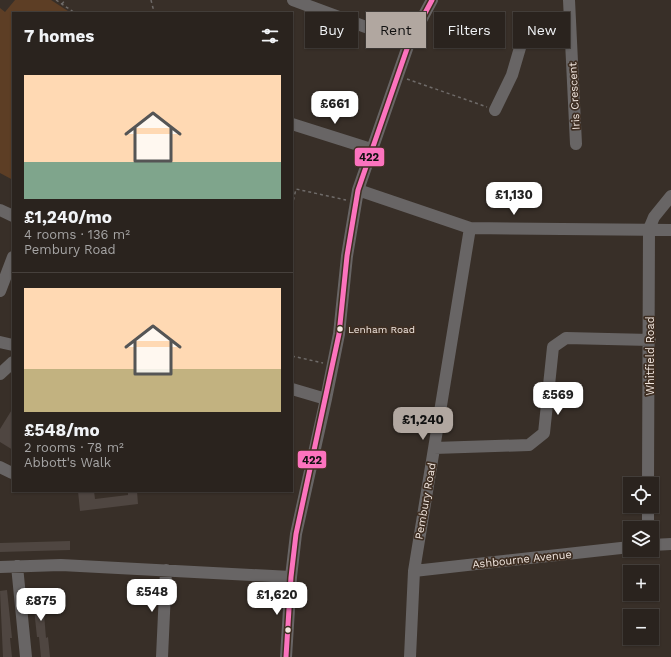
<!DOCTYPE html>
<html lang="en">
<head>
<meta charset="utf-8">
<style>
  body { margin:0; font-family:"Work Sans",sans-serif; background:#362f2b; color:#f1f3f6; height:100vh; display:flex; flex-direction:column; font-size:15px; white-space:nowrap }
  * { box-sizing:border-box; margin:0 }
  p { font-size:13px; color:#a5a4a4 }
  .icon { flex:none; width:22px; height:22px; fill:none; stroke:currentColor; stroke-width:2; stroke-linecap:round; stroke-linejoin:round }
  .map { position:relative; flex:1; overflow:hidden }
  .side { position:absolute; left:12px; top:12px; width:281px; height:480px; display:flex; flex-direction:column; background:#2a231e; border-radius:0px; box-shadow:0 1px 3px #0004,0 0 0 1px #46403c }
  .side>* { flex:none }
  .banner { position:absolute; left:305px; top:12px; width:306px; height:36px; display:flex; gap:8px }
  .tools { position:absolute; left:623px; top:477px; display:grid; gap:8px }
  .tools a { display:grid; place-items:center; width:36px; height:36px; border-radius:0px; background:#2a231e; box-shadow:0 1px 3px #0004,0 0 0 1px #46403c; font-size:20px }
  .price { position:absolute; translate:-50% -34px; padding:0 9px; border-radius:8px; background:#fff; color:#222; font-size:13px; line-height:26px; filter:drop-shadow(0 1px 2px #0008) }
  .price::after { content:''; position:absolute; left:50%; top:24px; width:12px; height:9px; margin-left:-6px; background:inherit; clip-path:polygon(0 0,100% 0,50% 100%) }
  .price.active { background:#b1a7a0; color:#111 }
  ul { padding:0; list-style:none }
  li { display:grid; align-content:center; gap:8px; height:212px; padding:0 12px }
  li+li { border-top:1px solid #46403c }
  li span { display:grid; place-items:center; height:124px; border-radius:0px; color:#555 }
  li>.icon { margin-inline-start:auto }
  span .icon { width:72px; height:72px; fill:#fffc; stroke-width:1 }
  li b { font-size:17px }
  h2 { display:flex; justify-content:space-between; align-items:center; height:48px; padding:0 12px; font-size:17px }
  .tag { padding:0 14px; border-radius:0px; background:#2a231e; box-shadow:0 1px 3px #0004,0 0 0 1px #46403c; font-size:14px; line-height:36px }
  .tag.active { background:#b1a7a0; color:#111 }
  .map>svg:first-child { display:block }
  .green { fill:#5d3e25 }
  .building { fill:#4f4641 }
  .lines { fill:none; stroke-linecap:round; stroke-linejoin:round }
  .path { stroke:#6f6b69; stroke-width:1.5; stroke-dasharray:3 3; stroke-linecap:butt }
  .minor { stroke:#686565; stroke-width:12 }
  .bus-1-casing { stroke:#3e2e22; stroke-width:8 }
  .bus-1 { stroke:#fc73be; stroke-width:5 }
  .bus-dot { fill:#f2e7e0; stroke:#3e2e22; stroke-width:1.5 }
  .labels { text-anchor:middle; stroke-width:3.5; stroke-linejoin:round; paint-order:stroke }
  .bus-label { font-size:10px; fill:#f2e7e0; stroke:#3e2e22; text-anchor:start }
  .street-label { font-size:11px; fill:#f2e7e0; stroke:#3e2e22 }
  .line-badge { stroke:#3e2e22; stroke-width:1.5 }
  .pale-badge-label { font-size:11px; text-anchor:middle; font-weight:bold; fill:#111 }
</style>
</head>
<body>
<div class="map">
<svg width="671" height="657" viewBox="0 0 671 657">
  <rect width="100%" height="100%" fill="#382f28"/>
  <!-- green -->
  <path class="green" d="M 15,0 L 51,0 L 71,13 L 13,13 L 13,180 L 0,173 L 0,8 L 5,12 Z"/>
  <!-- building -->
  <path class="building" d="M 13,408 L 13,450 L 0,442 L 0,429 Z
    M 78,491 L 94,491 L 95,499 L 128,495 L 128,491 L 137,491 L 138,504 L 80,511 Z
    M 70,541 L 70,550 L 0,552 L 0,543 Z
    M 42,589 L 46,638 L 48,637 L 50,657 L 41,657 L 39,637 L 37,637 L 32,590 Z
    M 7,590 L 12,638 L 10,638 L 12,657 L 3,657 L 0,591 Z"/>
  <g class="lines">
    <!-- path -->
    <path class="path" d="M 56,0 L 75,13
      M 151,0 L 153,8 L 152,13
      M 62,4 L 65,0
      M 407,79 L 487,107
      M 292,206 L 296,189 L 346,200
      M 292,356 L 323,363"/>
    <!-- minor -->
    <path class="minor" d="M 293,0 L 409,43
      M 569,0 L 576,144
      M 495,110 L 512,75 L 522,41 L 527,33 L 536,29 L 570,27
      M 292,124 L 371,149
      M 358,190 L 470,228 L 671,230
      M 0,210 L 13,216
      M 0,291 L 13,257
      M 0,342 L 13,345
      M 0,374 L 13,362
      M 292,389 L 326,399
      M 434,448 L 529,445 L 544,433 L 553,347 L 566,338 L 650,340
      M 0,467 L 12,473
      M 648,484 L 649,229 L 654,217 L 671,196
      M 648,528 L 648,506
      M 652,545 L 671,544
      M 17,566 L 26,657
      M 0,567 L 61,565 L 291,577
      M 414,571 L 630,547
      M 162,657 L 166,570
      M 286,657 L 291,577 L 296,534 L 326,399 L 339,334 L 347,256 L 358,190 L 409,43 L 432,0
      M 410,657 L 414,571 L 470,228"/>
    <defs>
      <path id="bus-1" d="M 286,657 L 291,577 L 296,534 L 339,334 L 347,256 L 358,190 L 409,43 L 432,0"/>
    </defs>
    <!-- bus-1 casing -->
    <use href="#bus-1" class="bus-1-casing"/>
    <!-- bus-1 -->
    <use href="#bus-1" class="bus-1"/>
  </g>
  <!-- markers -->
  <g class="bus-dot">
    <circle cx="340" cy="329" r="3.5"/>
    <circle cx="288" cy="630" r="3.5"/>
  </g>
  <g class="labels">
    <!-- bus labels -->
    <g class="bus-label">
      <text x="348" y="333">Lenham Road</text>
    </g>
    <!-- street labels -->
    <g class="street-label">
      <text transform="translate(574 96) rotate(-93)" y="4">Iris Crescent</text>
      <text transform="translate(650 356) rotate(-90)" y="4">Whitfield Road</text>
      <text transform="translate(425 501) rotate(-80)" y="4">Pembury Road</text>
      <text transform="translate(522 559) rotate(-6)" y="4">Ashbourne Avenue</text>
    </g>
  </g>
  <g class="line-badge">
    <rect x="354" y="147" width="31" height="20" rx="4" fill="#fc73be"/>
    <rect x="297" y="450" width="30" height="19" rx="4" fill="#fc73be"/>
  </g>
  <g class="pale-badge-label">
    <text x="369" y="161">422</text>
    <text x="312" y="464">422</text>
  </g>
</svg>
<div class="tools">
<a><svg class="icon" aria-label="locate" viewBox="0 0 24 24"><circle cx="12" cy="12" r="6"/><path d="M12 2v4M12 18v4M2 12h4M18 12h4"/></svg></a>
<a><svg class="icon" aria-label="layers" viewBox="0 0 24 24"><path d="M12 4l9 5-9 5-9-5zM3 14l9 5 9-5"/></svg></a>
<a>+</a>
<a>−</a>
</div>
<b class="price" style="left:335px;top:125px">£661</b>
<b class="price" style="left:514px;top:216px">£1,130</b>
<b class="price" style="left:558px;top:416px">£569</b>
<b class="price active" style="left:423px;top:441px">£1,240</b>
<b class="price" style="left:152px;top:613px">£548</b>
<b class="price" style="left:277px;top:616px">£1,620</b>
<b class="price" style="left:41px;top:622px">£875</b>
<div class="banner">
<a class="tag">Buy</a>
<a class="tag active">Rent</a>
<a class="tag">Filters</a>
<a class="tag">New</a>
</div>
<section class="side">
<h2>7 homes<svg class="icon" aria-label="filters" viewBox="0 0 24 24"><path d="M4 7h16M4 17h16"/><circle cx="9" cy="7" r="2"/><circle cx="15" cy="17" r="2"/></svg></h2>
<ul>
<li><span style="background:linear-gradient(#ffd9b3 70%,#7fa58c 0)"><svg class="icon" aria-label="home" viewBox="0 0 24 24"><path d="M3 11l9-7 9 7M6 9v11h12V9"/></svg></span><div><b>£1,240/mo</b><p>4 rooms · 136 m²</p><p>Pembury Road</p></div></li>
<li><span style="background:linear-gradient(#ffd9b3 65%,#c2b280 0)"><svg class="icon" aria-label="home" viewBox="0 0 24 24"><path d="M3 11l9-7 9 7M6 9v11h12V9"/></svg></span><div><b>£548/mo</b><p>2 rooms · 78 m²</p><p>Abbott's Walk</p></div></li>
</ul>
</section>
</div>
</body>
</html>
